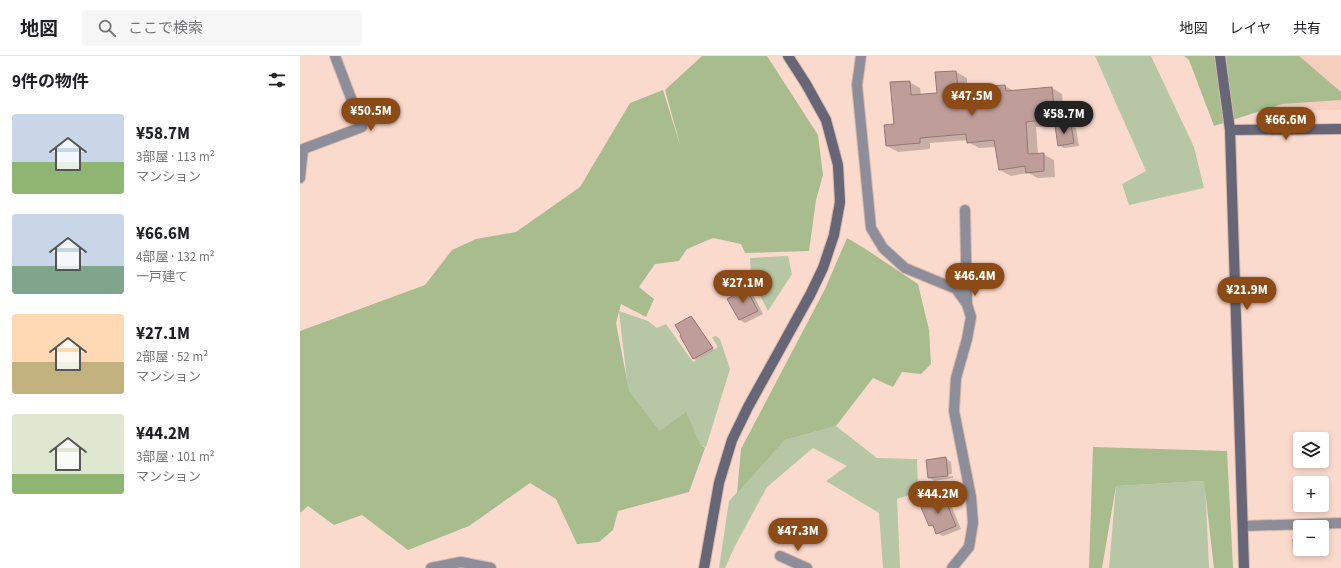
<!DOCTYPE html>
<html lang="ja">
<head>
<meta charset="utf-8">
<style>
  body { margin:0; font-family:"Source Sans 3","Noto Sans JP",sans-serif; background:#f6f6f6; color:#202124; height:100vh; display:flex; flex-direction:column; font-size:15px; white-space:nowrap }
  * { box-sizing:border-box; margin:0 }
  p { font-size:13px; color:#757577 }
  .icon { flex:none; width:22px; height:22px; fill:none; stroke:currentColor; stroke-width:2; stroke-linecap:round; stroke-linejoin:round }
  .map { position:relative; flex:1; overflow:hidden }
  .details { display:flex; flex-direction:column; background:#fff; width:300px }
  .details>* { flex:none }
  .tools { position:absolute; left:993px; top:376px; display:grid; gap:8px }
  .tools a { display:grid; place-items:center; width:36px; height:36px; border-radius:4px; background:#fff; box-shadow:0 2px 6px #0003; font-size:20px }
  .price { position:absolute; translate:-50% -34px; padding:0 9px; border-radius:14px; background:#8c4b16; color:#fff; font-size:13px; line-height:26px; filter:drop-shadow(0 1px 2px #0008) }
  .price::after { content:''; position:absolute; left:50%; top:24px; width:12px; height:9px; margin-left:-6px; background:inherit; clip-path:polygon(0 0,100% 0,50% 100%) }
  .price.selected { background:#222; color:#fff }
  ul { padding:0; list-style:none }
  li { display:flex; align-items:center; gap:12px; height:100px; padding:0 12px }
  li span { display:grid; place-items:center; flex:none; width:112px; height:80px; border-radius:4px; color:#555 }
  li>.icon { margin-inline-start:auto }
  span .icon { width:48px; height:48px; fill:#fffc; stroke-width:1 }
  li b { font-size:17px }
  h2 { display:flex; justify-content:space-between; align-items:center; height:48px; padding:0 12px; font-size:17px }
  header { display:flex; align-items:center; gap:24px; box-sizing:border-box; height:56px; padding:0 20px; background:#fff; border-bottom:1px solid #e0e0e0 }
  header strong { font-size:19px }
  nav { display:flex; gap:22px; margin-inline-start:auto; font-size:14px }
  .search { width:280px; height:36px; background:#f6f6f6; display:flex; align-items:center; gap:10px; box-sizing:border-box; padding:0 14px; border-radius:4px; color:#757577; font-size:15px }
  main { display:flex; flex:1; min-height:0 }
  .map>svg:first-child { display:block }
  .built { fill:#f5cebe }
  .green { fill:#b7c6a4 }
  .forest { fill:#a8bc8e }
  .shadow { fill:#0003 }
  .building { fill:#bf9e9a; stroke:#967673 }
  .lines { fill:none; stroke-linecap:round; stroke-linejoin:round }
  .street-casing { stroke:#d6b9ae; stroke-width:12 }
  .secondary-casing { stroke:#d6b9ae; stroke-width:12 }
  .street { stroke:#8e8e9a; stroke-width:10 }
  .secondary { stroke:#667; stroke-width:10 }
</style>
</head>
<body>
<header>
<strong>地図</strong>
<div class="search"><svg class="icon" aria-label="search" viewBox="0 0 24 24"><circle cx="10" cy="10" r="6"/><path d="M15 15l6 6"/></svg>ここで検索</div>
<nav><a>地図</a><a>レイヤ</a><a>共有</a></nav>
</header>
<main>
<section class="details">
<h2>9件の物件<svg class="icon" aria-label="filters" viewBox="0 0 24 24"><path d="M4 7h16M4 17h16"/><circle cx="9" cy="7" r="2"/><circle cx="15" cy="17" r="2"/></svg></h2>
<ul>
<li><span style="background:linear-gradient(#c9d6e8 60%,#8fb573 0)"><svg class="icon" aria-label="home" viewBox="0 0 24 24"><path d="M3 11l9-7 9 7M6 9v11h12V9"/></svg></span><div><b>¥58.7M</b><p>3部屋 · 113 m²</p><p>マンション</p></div></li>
<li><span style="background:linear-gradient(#c9d6e8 65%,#7fa58c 0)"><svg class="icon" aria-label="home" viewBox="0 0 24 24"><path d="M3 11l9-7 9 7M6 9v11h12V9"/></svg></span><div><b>¥66.6M</b><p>4部屋 · 132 m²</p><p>一戸建て</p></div></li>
<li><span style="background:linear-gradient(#ffd9b3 60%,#c2b280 0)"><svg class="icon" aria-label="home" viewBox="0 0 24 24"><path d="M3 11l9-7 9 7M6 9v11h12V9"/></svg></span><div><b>¥27.1M</b><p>2部屋 · 52 m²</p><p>マンション</p></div></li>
<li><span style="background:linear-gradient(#dfe7d0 75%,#8fb573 0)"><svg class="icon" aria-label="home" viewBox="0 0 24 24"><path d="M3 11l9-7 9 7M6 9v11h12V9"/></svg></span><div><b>¥44.2M</b><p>3部屋 · 101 m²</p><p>マンション</p></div></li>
</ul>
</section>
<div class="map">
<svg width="1041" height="512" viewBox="0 0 1041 512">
  <rect width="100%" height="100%" fill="#fbdace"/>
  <!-- built -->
  <path class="built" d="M 934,0 L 1041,0 L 1041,54 L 941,55 Z"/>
  <!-- green -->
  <path class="green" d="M 795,0 L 851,0 L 894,91 L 904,132 L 829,149 L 822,128 L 846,115 Z
    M 488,200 L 492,218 L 468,255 L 455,230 L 441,229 L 451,220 L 450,202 Z
    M 319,255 L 348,265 L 357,272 L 366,268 L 393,306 L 418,291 L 412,281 L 416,280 L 420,283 L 430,313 L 406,391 L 360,375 L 328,334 Z
    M 536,370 L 577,402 L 617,403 L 618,436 L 597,443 L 600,512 L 583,512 L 579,457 L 526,425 L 547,410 L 513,392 L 467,431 L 435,490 L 425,512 L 419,512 L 429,445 L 485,384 Z
    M 905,425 L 909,512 L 809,512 L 816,430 Z"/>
  <!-- forest -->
  <path class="forest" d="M 402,0 L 467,0 L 518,79 L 523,119 L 516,144 L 509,195 L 445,197 L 441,188 L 413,182 L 387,193 L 379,205 L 355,208 L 339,231 L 354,243 L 346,261 L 321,248 L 316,267 L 329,335 L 360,375 L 386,356 L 400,388 L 405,392 L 389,436 L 318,455 L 313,474 L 299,486 L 277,488 L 256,443 L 230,427 L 169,470 L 108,494 L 62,459 L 34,469 L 8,450 L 0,457 L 0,275 L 125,229 L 152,194 L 176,183 L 216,176 L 280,131 L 330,47 L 363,34 L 381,92 L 365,34 Z
    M 884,0 L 999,0 L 1041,36 L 1041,44 L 982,48 L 914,70 L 889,4 Z
    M 547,182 L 564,192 L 618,228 L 629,274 L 631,308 L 621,318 L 602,316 L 593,331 L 573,322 L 536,370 L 485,384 L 437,437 L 441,393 L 525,233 Z
    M 793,391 L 927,395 L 933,512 L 914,512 L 904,425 L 816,430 L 802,512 L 789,512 Z"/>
  <!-- shadow -->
  <path class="shadow" d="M 656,16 L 667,22 L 667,32 L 705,30 L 714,35 L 752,32 L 762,38 L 765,70 L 771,69 L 776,72 L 779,90 L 764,92 L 759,89 L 756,70 L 736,71 L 738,98 L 743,98 L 754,104 L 755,121 L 738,122 L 728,117 L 711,120 L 700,114 L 696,91 L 679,92 L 668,86 L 668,84 L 630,87 L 630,93 L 598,96 L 587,90 L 609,26 L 620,32 L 621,39 L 638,38 Z
    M 446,234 L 452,237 L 463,258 L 445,267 L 440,264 Z
    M 391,261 L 394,263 L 414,294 L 396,304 L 394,303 Z
    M 645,402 L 651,406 L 652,418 L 633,420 L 633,422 L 653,420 L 653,422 L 634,425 L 629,421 Z
    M 644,441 L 649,444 L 661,473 L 643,480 L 637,477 L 635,473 L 630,469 Z
    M 992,483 L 1000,483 L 1000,493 L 1020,493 L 1020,499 L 999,500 L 993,497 Z"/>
  <!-- building -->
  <path class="building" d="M 656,15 L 658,32 L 705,29 L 706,35 L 752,31 L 755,63 L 726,66 L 728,98 L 744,97 L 744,115 L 726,117 L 725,110 L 699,114 L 694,84 L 667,87 L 666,78 L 620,82 L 620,87 L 586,90 L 584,69 L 594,68 L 590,26 L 610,25 L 611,39 L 637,37 L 635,16 Z
    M 771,68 L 774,87 L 758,90 L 755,70 Z
    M 446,232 L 458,255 L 439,264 L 427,243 Z
    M 391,260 L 413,292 L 393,303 L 380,280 L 381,279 L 375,269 Z
    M 646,401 L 648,420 L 628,422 L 626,404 Z
    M 644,440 L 656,470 L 636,478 L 633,469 L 629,470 L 620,449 Z"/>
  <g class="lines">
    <defs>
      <path id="street" d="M 561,0 L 557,29 L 571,172 L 583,192 L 605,212 L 656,233 L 667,248 L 671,261 L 667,283 L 656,322 L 654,355 L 671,441 L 673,467 L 669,491 L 652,512
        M 0,122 L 3,93 L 62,71 L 35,0
        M 665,154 L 667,248
        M 943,470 L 1041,467
        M 480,500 L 507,512
        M 131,512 L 161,506 L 191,512"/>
      <path id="secondary" d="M 920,0 L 930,74 L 944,512
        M 930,74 L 1041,73
        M 404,512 L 419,427 L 432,384 L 448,351 L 510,239 L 523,212 L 534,179 L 540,146 L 538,109 L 526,64 L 506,28 L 488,0"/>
    </defs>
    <!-- street casing -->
    <use href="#street" class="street-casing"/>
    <!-- secondary casing -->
    <use href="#secondary" class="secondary-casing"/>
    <!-- street -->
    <use href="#street" class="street"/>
    <!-- secondary -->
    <use href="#secondary" class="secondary"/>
  </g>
</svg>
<div class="tools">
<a><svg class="icon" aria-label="layers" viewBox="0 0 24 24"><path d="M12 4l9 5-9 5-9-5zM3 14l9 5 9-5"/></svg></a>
<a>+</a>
<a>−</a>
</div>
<b class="price" style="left:672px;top:61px">¥47.5M</b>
<b class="price" style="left:71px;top:76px">¥50.5M</b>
<b class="price selected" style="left:764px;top:79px">¥58.7M</b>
<b class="price" style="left:986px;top:85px">¥66.6M</b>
<b class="price" style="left:675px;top:241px">¥46.4M</b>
<b class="price" style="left:443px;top:248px">¥27.1M</b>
<b class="price" style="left:947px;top:255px">¥21.9M</b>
<b class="price" style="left:638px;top:459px">¥44.2M</b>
<b class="price" style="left:498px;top:496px">¥47.3M</b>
</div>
</main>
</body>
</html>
